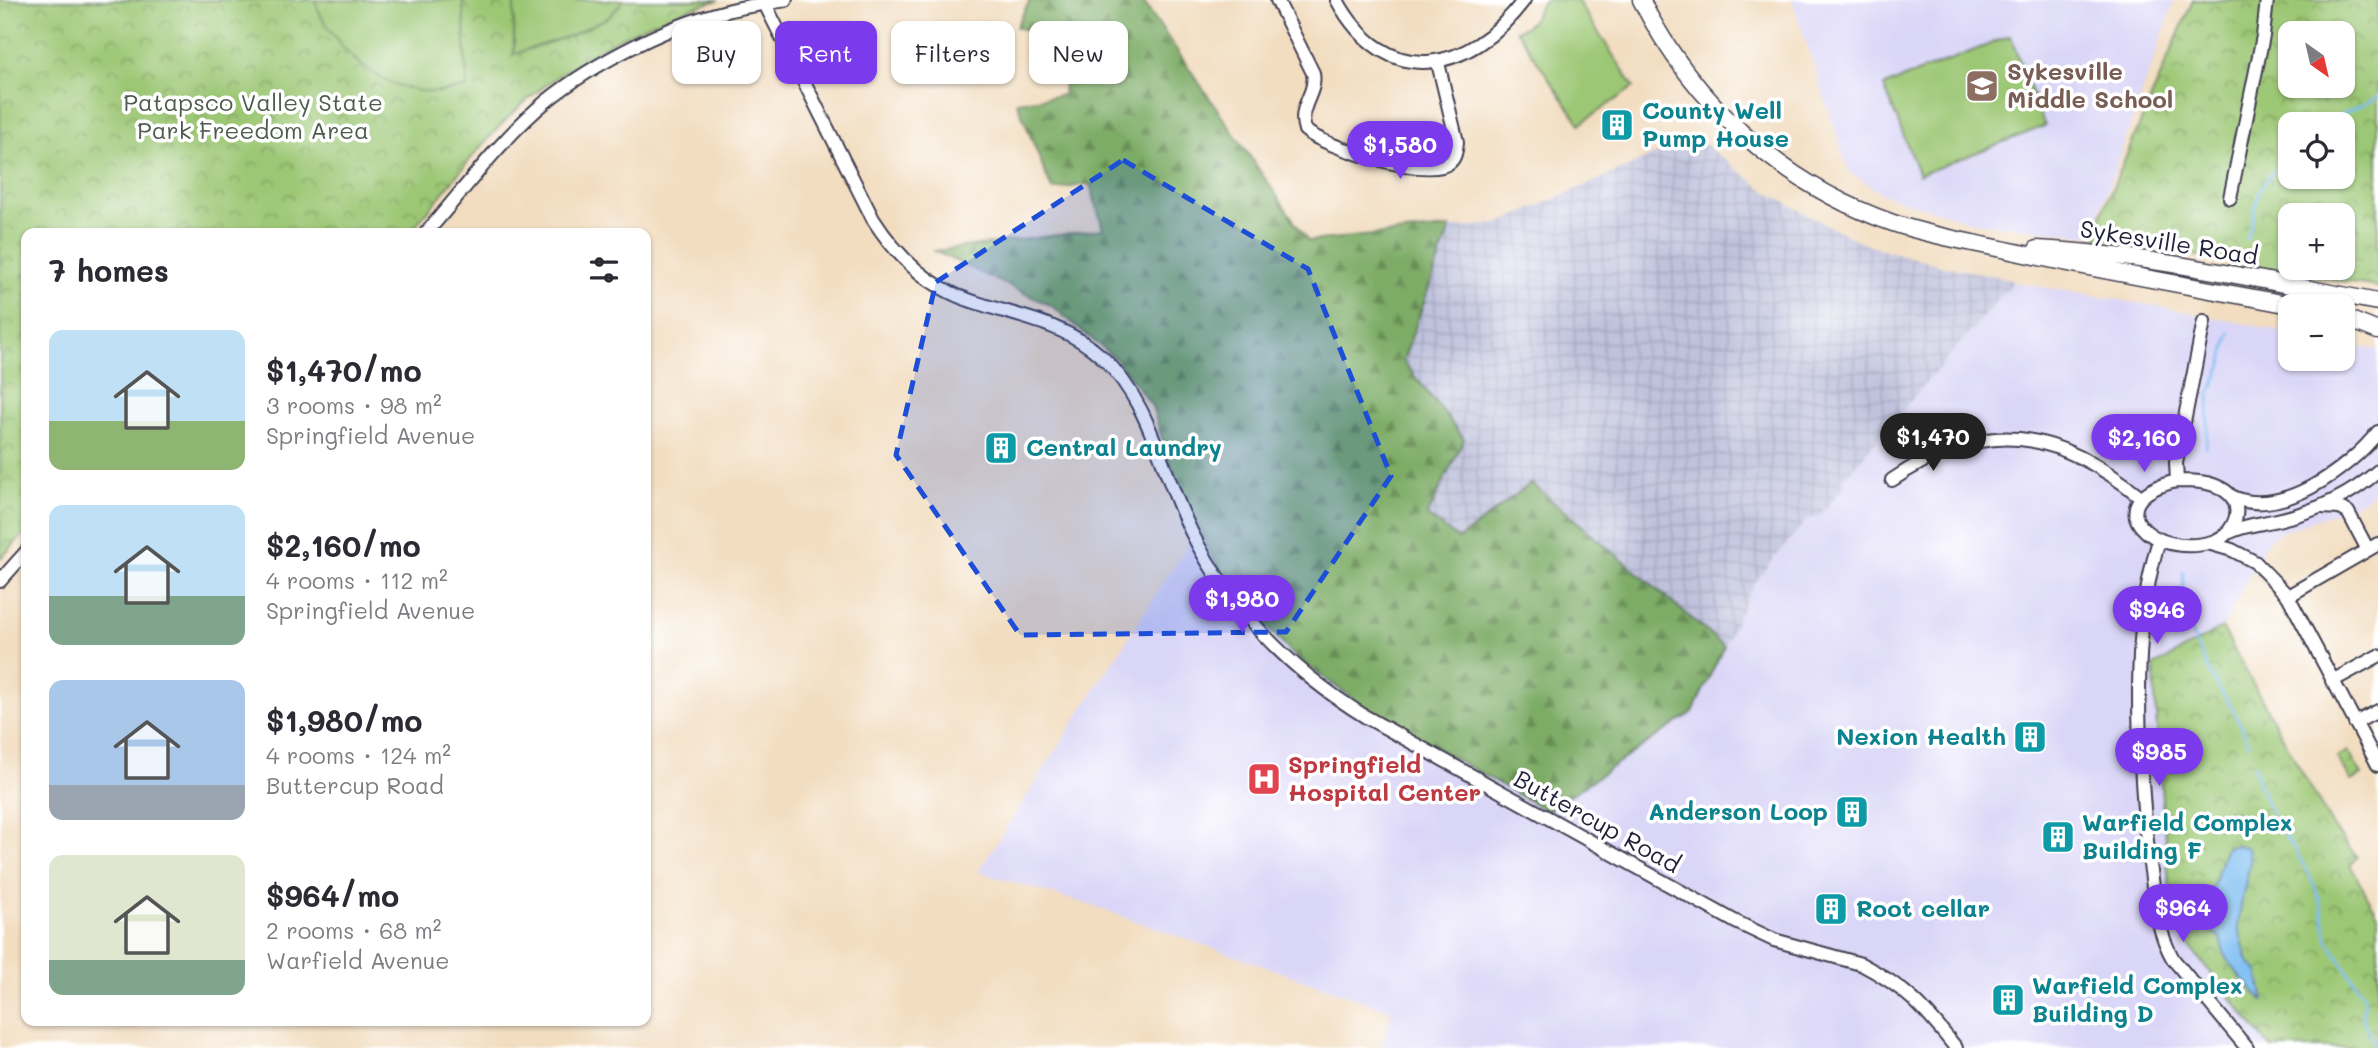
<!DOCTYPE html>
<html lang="en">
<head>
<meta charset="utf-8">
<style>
  body { margin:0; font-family:Mali,sans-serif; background:#f7f7f7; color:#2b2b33; height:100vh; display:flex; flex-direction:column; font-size:26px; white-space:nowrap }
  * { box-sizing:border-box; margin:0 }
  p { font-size:23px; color:#7c7c81 }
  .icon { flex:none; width:38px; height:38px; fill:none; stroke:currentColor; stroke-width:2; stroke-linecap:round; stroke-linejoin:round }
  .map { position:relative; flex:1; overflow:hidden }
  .details { position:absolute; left:21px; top:228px; width:630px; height:798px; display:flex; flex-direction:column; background:#fff; border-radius:14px; box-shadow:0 2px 5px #0004 }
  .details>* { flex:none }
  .top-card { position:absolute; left:672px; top:21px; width:665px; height:63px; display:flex; gap:14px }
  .needle { width:46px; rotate:146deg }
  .tools { position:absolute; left:2278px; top:21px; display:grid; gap:14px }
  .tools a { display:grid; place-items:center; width:77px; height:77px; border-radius:14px; background:#fff; box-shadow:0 2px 5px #0004; font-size:35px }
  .price { position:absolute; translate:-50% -60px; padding:0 16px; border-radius:24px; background:#7c3aed; color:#fff; font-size:23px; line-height:46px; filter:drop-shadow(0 2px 4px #0008) }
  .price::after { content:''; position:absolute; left:50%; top:42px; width:21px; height:16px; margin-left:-10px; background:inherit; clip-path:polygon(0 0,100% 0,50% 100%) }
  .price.selected { background:#222; color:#fff }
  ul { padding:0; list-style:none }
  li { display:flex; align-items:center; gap:21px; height:175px; padding:0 28px }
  li span { display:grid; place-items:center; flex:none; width:196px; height:140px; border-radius:14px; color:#555 }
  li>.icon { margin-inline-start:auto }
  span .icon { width:84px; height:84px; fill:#fffc; stroke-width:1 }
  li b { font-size:30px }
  h2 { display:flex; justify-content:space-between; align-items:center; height:84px; padding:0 28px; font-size:30px }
  .tag { padding:0 24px; border-radius:14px; background:#fff; box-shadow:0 2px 5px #0004; font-size:24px; line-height:63px }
  .tag.selected { background:#7c3aed; color:#fff }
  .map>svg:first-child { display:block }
  .built { fill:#dad6f7 }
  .industrial { fill:url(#industrial-grid) }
  .forest { fill:url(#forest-firs); stroke:#506750; stroke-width:2 }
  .park { fill:url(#park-crowns); stroke:#5f7458; stroke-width:2; fill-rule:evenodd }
  .pitch { fill:#9cc774; stroke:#5f7458; stroke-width:2 }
  .water { fill:#7ebef2; stroke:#507096; stroke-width:2 }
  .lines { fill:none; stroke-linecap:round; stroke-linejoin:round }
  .stream { stroke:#7ebef2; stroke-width:2.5 }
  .minor-casing { stroke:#413e4f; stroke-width:16 }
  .major-casing { stroke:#413e4f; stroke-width:19 }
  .minor { stroke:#fff; stroke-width:12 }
  .major { stroke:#fff; stroke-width:16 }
  .marked { fill:#1d4ed8; fill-opacity:0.2; stroke:#1d4ed8; stroke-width:5; stroke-dasharray:14 9; stroke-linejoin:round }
  .labels { text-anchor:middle; stroke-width:7; stroke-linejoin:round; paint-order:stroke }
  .education-label { font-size:24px; font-weight:bold; fill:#785e54; stroke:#fff; text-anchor:start }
  .park-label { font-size:24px; fill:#4d5c4f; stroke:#fff }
  .culture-label { font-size:24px; font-weight:bold; fill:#0d838f; stroke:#fff; text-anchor:start }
  .street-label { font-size:24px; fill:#22223b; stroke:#fff }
  .health-label { font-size:24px; font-weight:bold; fill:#be3a42; stroke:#fff; text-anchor:start }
</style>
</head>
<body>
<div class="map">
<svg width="2378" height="1048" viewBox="0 0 2378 1048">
  <defs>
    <pattern id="industrial-grid" width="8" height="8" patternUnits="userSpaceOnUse" patternTransform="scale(1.75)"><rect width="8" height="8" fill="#c0c2dd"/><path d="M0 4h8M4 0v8" fill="none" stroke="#a5a6bf"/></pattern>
    <pattern id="forest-firs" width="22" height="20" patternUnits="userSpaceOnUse" patternTransform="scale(1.75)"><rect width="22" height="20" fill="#7dac66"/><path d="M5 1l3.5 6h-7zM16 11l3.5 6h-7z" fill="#668c55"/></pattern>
    <pattern id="park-crowns" width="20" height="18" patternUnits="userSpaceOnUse" patternTransform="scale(1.75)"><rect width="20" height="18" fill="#9cc774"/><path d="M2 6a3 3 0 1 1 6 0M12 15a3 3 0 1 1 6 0" fill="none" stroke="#7fa160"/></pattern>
  </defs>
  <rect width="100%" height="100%" fill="#fff"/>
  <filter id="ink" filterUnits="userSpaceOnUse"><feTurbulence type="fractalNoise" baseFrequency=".0143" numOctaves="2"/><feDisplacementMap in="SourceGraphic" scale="14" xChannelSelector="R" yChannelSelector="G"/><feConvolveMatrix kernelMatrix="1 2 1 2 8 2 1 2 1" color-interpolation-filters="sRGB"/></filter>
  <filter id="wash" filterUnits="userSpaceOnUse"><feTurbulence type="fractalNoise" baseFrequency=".00686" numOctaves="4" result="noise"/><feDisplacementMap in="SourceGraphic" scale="28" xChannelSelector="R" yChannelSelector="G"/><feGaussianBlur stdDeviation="1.57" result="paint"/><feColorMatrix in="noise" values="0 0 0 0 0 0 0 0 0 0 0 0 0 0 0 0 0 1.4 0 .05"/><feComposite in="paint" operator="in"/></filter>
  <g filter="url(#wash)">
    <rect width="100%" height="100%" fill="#f2ddc0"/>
    <!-- built -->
    <path class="built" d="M 1792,0 L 2175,0 L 2091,236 L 1969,221 L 1884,195 L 1849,172 Z
      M 2013,282 L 2155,306 L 2291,333 L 2291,359 L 2343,359 L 2343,344 L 2378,350 L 2378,489 L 2358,504 L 2279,533 L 2268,540 L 2222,628 L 2154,666 L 2158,757 L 2169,883 L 2175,915 L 2189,946 L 2271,1048 L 1382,1048 L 1392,1011 L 1090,905 L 978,872 L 1198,529 L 1209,552 L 1292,654 L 1365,708 L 1547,810 L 1692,712 L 1754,583 L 1807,519 L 1843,488 L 1844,478 Z"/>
    <!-- industrial -->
    <path class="industrial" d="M 1695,137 L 1767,192 L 1823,223 L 1870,246 L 1944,266 L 2010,279 L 2013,282 L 1844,478 L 1843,488 L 1819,516 L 1807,519 L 1754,583 L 1693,712 L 1547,811 L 1365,708 L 1243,601 L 1191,514 L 1308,241 L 1498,224 Z"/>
    <!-- forest -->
    <path class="forest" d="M 1030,0 L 1142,0 L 1308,241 L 1450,228 L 1403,361 L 1464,439 L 1427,516 L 1459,539 L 1531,483 L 1724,646 L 1693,712 L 1547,811 L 1365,708 L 1292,654 L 1243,601 L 1209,552 L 1169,461 L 1152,406 L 1117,360 L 1052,306 L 934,251 L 1103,229 L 1090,184 L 1052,190 L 1017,102 L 1063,95 L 1067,44 L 1016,27 Z"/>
    <!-- park -->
    <path class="park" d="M 0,0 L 719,0 C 640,21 556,67 499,127 C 467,160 440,198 409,233 L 26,233 L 26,532 L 0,559 Z
      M 2193,0 L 2378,0 L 2378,287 L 2224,261 L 2092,236 ZM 2291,33 L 2343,33 L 2343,86 L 2291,86 ZM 2291,124 L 2343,124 L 2343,177 L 2291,177 ZM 2291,215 L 2343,215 L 2343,268 L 2291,268 Z
      M 2222,628 L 2312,790 L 2335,830 L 2357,857 L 2350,865 L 2378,915 L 2378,1048 L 2271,1048 L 2189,946 C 2166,906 2167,856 2163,811 C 2159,763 2155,715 2154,666 Z
      M 2348,751 L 2362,775 L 2351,781 L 2337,757 Z"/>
    <!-- pitch -->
    <path class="pitch" d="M 315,0 L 463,0 L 467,87 C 458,89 449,91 440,92 C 396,93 356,69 333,34 C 325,23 318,13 315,0 Z
      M 514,0 L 624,0 L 609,17 L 572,35 L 514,54 Z
      M 1544,0 L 1577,0 L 1634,87 L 1580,124 L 1516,30 C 1531,28 1537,12 1544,0 Z
      M 2010,36 L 2045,126 L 1919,175 L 1884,86 Z"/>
    <!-- water -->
    <path class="water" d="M 2238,845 L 2248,848 L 2250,863 L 2242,899 L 2238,927 L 2248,961 L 2258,971 L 2264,1001 C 2249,987 2220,959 2221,938 L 2209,929 L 2196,899 L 2212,888 L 2226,847 Z"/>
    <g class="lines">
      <!-- stream -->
      <path class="stream" d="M 2328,124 C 2342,110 2362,108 2378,96
        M 2247,239 C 2260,200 2252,183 2291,159
        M 2206,447 L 2210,394 L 2222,365 L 2230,332
        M 2183,571 L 2184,618 L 2211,675 L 2236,715 L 2249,744
        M 2254,764 L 2259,785 L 2275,822 L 2294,848 L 2314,885 L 2322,907 L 2327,939 L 2364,997 L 2363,1020 L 2376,1048"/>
    </g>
  </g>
  <g filter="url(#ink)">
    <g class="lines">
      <defs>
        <path id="minor" d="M 763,0 L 873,219 C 894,252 921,280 958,296 C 1007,316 1061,319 1102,357 C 1148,400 1159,461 1184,516 C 1221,601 1288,669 1366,717 L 1736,922 L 1774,940 L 1861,964 C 1907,988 1925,1009 1956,1048
          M 1277,0 L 1313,73 C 1317,95 1297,105 1305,130 C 1323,147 1430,180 1450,162 C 1456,157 1456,149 1457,142 L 1438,63
          M 1337,0 C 1386,90 1468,75 1524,0
          M 2230,198 L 2263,36 L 2267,0
          M 426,233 C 462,192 495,147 536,110 C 582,69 663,27 723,12 C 743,6 765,4 786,0
          M 1892,480 C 1985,416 2056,429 2141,497
          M 2177,481 C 2193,481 2210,481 2224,490 C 2246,504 2236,533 2215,541 C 2152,562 2093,500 2177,481 Z
          M 2177,481 L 2176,463 L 2204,321
          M 2231,496 C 2279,520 2349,469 2378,432
          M 2322,507 L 2339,508 L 2348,512 L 2368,550
          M 2230,532 C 2245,525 2258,524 2273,521 C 2311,513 2349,497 2378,471
          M 2159,540 C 2137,613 2137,688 2141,764 C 2143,800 2145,835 2151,871 C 2155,902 2157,931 2173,959 L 2247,1048
          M 2208,543 L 2232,550 L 2255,562 L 2288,596 L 2378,765
          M 0,581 L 26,552
          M 2288,596 L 2378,544
          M 2332,681 L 2378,656
          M 2355,723 L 2378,711"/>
        <path id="major" d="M 1641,0 C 1693,103 1783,185 1893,223 C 1931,236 1971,242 2011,251 C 2106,272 2202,288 2297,306
          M 2037,249 C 2152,255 2265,281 2378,302
          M 2343,317 L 2378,331"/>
      </defs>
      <!-- minor casing -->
      <use href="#minor" class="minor-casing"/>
      <!-- major casing -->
      <use href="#major" class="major-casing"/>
      <!-- minor -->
      <use href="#minor" class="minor"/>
      <!-- major -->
      <use href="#major" class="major"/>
    </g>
  </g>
  <!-- marked area -->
  <path class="marked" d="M 1123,160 L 1308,269 L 1391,476 L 1286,632 L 1020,635 L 896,455 L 936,282 Z"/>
  <!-- icons -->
  <defs>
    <symbol id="school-square" viewBox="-11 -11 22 22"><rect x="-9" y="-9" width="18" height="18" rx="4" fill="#8d6e63" stroke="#fff"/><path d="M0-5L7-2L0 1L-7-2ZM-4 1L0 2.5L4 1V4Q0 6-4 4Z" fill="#fff"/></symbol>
    <symbol id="building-square" viewBox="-11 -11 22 22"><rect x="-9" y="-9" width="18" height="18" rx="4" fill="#0f9aa8" stroke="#fff"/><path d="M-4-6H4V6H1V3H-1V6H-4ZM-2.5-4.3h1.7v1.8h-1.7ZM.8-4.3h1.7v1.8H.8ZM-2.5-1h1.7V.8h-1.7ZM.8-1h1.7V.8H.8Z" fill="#fff"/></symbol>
    <symbol id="hospital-square" viewBox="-11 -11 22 22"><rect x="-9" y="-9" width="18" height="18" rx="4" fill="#e0444e" stroke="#fff"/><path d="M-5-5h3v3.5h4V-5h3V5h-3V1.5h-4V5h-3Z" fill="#fff"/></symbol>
  </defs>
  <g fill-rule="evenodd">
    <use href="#school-square" x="1963" y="67" width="38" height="38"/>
    <use href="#building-square" x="1598" y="106" width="38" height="38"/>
    <use href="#building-square" x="982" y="429" width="38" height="38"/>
    <use href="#building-square" x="2011" y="718" width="38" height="38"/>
    <use href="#hospital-square" x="1245" y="760" width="38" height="38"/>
    <use href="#building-square" x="1833" y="793" width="38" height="38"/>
    <use href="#building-square" x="2039" y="818" width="38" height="38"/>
    <use href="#building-square" x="1812" y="890" width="38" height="38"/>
    <use href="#building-square" x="1989" y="981" width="38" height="38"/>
  </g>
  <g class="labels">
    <!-- education labels -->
    <g class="education-label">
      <text x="2007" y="80">Sykesville<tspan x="2007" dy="28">Middle School</tspan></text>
    </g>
    <!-- park labels -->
    <g class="park-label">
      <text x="253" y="111">Patapsco Valley State<tspan x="253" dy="28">Park Freedom Area</tspan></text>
    </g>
    <!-- culture labels -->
    <g class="culture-label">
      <text x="1642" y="119">County Well<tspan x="1642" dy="28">Pump House</tspan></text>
      <text x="1026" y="456">Central Laundry</text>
      <text x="2006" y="745" text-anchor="end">Nexion Health</text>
      <text x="1828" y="820" text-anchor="end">Anderson Loop</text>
      <text x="2082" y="831">Warfield Complex<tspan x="2082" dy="28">Building F</tspan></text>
      <text x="1856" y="917">Root cellar</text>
      <text x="2032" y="994">Warfield Complex<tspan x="2032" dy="28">Building D</tspan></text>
    </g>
    <!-- street labels -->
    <g class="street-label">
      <text transform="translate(2169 243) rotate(9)" y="8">Sykesville Road</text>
      <text transform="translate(1597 822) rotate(29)" y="8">Buttercup Road</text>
    </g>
    <!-- health labels -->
    <g class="health-label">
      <text x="1288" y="773">Springfield<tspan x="1288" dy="28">Hospital Center</tspan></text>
    </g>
  </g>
</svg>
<div class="tools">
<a><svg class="needle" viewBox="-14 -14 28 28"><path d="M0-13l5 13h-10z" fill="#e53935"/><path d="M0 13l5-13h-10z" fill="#7c7c81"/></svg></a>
<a><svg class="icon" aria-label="locate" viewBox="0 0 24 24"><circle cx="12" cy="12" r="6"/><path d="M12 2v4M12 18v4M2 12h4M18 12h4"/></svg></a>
<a>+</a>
<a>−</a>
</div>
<b class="price" style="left:1400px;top:181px">$1,580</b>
<b class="price selected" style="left:1933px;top:473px">$1,470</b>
<b class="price" style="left:2144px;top:474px">$2,160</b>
<b class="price" style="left:1242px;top:635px">$1,980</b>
<b class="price" style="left:2157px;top:646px">$946</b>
<b class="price" style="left:2159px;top:788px">$985</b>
<b class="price" style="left:2183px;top:944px">$964</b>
<div class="top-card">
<a class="tag">Buy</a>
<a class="tag selected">Rent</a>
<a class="tag">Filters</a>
<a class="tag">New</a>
</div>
<section class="details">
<h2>7 homes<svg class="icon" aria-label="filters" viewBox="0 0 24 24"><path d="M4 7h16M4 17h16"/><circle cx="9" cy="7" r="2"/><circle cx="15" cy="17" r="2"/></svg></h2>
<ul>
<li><span style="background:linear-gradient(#bfe0f5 65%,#8fb573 0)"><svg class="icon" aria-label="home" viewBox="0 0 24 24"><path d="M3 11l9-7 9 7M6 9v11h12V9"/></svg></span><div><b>$1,470/mo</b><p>3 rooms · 98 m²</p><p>Springfield Avenue</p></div></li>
<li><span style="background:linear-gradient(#bfe0f5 65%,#7fa58c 0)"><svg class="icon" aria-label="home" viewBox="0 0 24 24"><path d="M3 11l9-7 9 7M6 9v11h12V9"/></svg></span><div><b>$2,160/mo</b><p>4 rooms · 112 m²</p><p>Springfield Avenue</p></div></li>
<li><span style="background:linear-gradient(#a9c7e8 75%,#9aa5b1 0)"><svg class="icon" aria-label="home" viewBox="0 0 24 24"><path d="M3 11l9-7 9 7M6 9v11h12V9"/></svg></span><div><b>$1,980/mo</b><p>4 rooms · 124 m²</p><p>Buttercup Road</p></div></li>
<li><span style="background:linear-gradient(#dfe7d0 75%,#7fa58c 0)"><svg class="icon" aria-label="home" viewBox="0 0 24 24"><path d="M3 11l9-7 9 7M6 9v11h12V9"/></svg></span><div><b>$964/mo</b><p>2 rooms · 68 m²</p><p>Warfield Avenue</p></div></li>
</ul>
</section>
</div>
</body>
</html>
